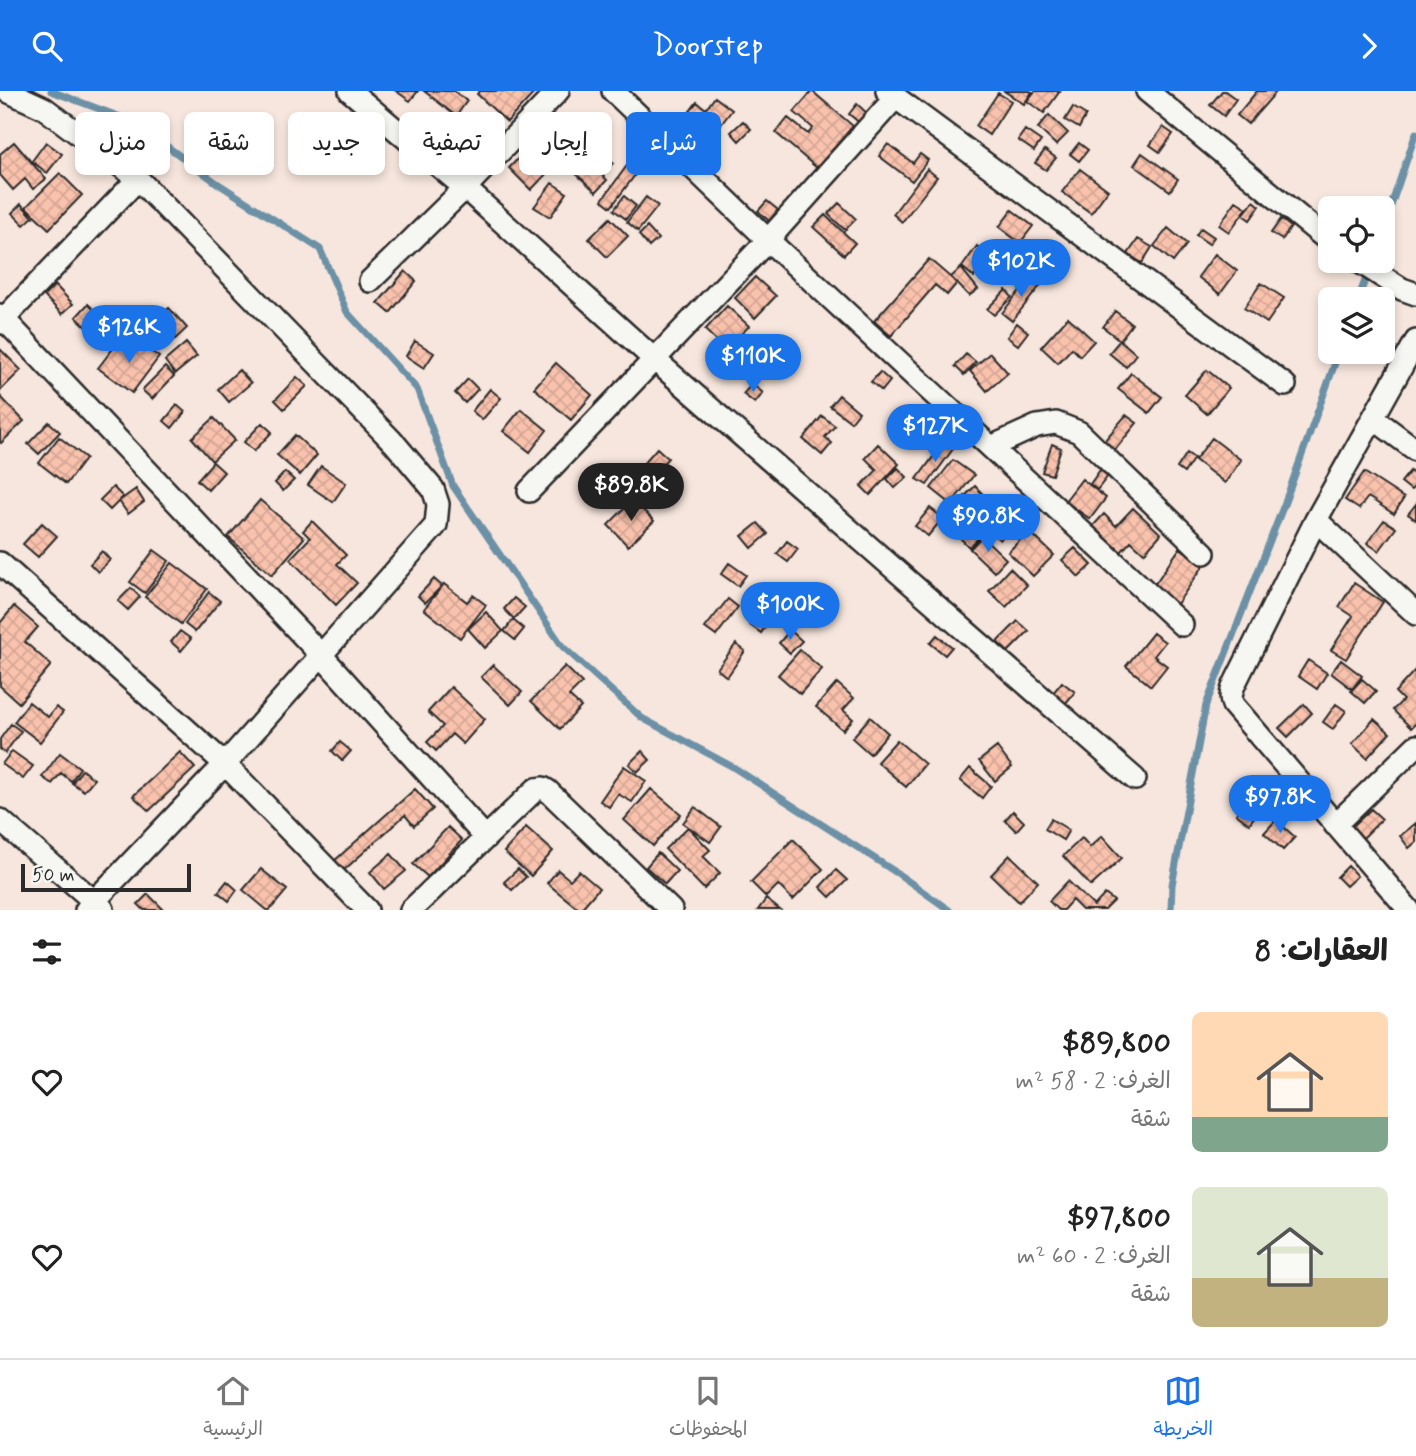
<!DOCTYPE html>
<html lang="ar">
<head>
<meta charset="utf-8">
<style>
  body { margin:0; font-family:Mynerve,"Playpen Sans Arabic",sans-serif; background:#f6f6f6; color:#222; direction:rtl; height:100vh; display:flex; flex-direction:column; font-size:26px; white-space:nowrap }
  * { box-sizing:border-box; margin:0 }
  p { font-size:23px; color:#767676 }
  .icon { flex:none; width:38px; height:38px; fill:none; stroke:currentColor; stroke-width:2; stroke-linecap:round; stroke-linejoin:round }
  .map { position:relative; height:819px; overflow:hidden; direction:ltr }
  .drawer { display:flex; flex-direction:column; background:#fff; flex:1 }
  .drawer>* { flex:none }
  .hud { position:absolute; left:21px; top:21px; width:700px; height:63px; direction:rtl; display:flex; gap:14px }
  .fabs { position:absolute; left:1318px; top:105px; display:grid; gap:14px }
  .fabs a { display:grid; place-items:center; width:77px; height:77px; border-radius:10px; background:#fff; box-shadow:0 4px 10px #0003; font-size:35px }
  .scale { position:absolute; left:21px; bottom:18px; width:170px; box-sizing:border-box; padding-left:7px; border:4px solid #2b2b2b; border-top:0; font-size:19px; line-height:24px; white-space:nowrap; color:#2b2b2b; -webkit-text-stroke:5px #f6f6f2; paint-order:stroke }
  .price { position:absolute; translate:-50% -60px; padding:0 16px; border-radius:24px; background:#1a73e8; color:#fff; font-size:23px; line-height:46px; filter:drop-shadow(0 2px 4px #0008) }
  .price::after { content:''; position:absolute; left:50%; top:42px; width:21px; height:16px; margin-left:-10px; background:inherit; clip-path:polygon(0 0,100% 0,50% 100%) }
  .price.active { background:#222; color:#fff }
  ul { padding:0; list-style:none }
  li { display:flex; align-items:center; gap:21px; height:175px; padding:0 28px }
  li span { display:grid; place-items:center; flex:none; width:196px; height:140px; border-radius:10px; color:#555 }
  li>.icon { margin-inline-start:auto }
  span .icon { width:84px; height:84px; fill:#fffc; stroke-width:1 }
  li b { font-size:30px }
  h2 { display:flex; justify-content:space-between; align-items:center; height:84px; padding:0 28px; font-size:30px }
  .tag { padding:0 24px; border-radius:10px; background:#fff; box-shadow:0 4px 10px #0003; font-size:24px; line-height:63px }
  .tag.active { background:#1a73e8; color:#fff }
  header { display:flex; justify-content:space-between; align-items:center; height:91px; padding:0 28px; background:#1a73e8; color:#fff; font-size:32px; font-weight:600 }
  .tab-bar { display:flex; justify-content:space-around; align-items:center; height:98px; border-top:2px solid #e0e0e0; background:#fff; font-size:19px; color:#767676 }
  .tab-bar a { display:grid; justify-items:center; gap:4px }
  .tab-bar .active { color:#1a73e8 }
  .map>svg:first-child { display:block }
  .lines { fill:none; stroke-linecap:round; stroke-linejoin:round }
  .stream { stroke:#6c91a6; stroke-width:7 }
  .building { fill:url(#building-cross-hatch); stroke:#2b2b2b; stroke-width:2 }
  .street-casing { stroke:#2b2b2b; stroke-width:26 }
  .street { stroke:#f6f6f2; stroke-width:21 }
</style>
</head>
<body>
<header><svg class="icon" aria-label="forward" viewBox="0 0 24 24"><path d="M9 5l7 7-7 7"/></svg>Doorstep<svg class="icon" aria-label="search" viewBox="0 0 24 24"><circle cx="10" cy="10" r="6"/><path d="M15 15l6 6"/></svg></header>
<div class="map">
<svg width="1416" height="819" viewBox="0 0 1416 819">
  <defs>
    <pattern id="building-cross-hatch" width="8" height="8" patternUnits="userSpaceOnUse" patternTransform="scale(1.75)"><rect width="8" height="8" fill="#f9c2ad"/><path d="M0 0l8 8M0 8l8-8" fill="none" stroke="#d6a795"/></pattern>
  </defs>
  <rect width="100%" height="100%" fill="#f7e6dd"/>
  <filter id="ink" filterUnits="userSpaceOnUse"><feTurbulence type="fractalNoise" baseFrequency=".0143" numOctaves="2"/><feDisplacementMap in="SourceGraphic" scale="14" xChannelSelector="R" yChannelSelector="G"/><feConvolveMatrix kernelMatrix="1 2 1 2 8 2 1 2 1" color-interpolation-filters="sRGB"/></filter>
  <g filter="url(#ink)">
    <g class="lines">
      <!-- stream -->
      <path class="stream" d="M 51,0 L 134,31 L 217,92 L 320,158 L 347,221 L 417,298 L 453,395 L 563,556 L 642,627 L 733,676 L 897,782 L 949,819
        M 1382,141 L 1416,42
        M 1358,208 L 1369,179
        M 1171,819 L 1172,794 L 1206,614 L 1285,411 L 1339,261"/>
    </g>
    <!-- building -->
    <path class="building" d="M 396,0 L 418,0 L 410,10 Z
      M 424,0 L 454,0 L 467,10 L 456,25 Z
      M 480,0 L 536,0 L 507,31 L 477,3 Z
      M 812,0 L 853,35 L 817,77 L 776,42 L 788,27 L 808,43 L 813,37 L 794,21 Z
      M 1004,0 L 1030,0 L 1032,1 L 1024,13 Z
      M 1035,0 L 1060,0 L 1044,22 L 1027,10 Z
      M 1222,0 L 1225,0 L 1236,8 L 1224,25 L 1210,14 Z
      M 1257,0 L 1277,0 L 1248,33 L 1237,24 Z
      M 998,2 L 1011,10 L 989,44 L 976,35 Z
      M 715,6 L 732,19 L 713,44 L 687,24 L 697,11 L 706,18 Z
      M 857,13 L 869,24 L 861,33 L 849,23 Z
      M 1073,16 L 1086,24 L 1079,37 L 1065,29 Z
      M 1049,24 L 1068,42 L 1056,54 L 1038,37 Z
      M 743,30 L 751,38 L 739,50 L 731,41 Z
      M 1163,36 L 1173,43 L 1160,61 L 1150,54 Z
      M 1025,39 L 1041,50 L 1034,60 L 1018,49 Z
      M 14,51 L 46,88 L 33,98 L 25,88 L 13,99 L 0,84 L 0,63 Z
      M 46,51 L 62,63 L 47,82 L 32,70 Z
      M 1079,52 L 1088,59 L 1079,70 L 1070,63 Z
      M 888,53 L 913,72 L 920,63 L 928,69 L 912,90 L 879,65 Z
      M 529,56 L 551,78 L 531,99 L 509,77 Z
      M 595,56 L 613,72 L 602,84 L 607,89 L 596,101 L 573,80 Z
      M 1045,59 L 1056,67 L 1046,79 L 1035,72 Z
      M 1142,62 L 1178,88 L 1170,100 L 1134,74 Z
      M 634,65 L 644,72 L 611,116 L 602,109 Z
      M 927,78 L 937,86 L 902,131 L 893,123 Z
      M 1080,78 L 1108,99 L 1091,122 L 1062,101 Z
      M 60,82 L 82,104 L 49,138 L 26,116 Z
      M 552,92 L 567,102 L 550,126 L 534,116 Z
      M 624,105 L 636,115 L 626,128 L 614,119 Z
      M 646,106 L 658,115 L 638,140 L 627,131 Z
      M 767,110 L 778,119 L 769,130 L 758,120 Z
      M 1236,110 L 1247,117 L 1229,141 L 1219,134 Z
      M 1254,110 L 1260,115 L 1250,129 L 1243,124 Z
      M 839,112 L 856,128 L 845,139 L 828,123 Z
      M 21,113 L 33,126 L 24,134 L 12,122 Z
      M 1012,119 L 1033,135 L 1020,152 L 999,136 Z
      M 825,124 L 855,152 L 844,164 L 813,136 Z
      M 610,127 L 628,145 L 607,166 L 589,148 Z
      M 1281,128 L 1291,136 L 1282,149 L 1271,142 Z
      M 647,136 L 658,148 L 649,156 L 639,144 Z
      M 1168,137 L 1187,153 L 1173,171 L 1154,155 Z
      M 1201,137 L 1214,146 L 1209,153 L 1196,144 Z
      M 1138,148 L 1152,156 L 1142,172 L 1128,163 Z
      M 977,155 L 990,165 L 974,186 L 962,176 Z
      M 1215,163 L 1237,180 L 1220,203 L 1198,186 Z
      M 929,168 L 957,192 L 947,204 L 935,194 L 891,245 L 874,230 Z
      M 961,177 L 978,198 L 969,205 L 951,186 Z
      M 405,180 L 416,190 L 390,222 L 378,212 Z
      M 755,186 L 776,205 L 755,227 L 735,207 Z
      M 1030,187 L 1040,195 L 1012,230 L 1002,222 Z
      M 1261,192 L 1284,207 L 1267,232 L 1244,217 Z
      M 55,194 L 73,213 L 62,223 L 44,205 Z
      M 1006,199 L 1012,206 L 994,224 L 987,218 Z
      M 88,213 L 100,224 L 88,237 L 76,226 Z
      M 727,215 L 749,235 L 726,259 L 705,239 Z
      M 169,217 L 187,237 L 170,253 L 151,233 Z
      M 1115,220 L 1132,233 L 1120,249 L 1103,236 Z
      M 1068,226 L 1094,250 L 1080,265 L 1072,257 L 1058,272 L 1041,256 Z
      M 1017,232 L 1028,241 L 1018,254 L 1007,246 Z
      M 1120,249 L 1136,263 L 1126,276 L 1109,262 Z
      M 137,250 L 159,266 L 132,302 L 98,277 L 118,251 L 129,259 Z
      M 415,250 L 434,262 L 424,277 L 406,265 Z
      M 186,252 L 197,265 L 175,283 L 165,270 Z
      M 763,253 L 774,263 L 763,274 L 752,263 Z
      M 0,258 L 21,279 L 0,300 Z
      M 990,262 L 1008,282 L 987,300 L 970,280 Z
      M 966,263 L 976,271 L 964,284 L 955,275 Z
      M 556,272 L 592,304 L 571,329 L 534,297 Z
      M 165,276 L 174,285 L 152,308 L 142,299 Z
      M 239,279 L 251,292 L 229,311 L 218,298 Z
      M 1207,279 L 1229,297 L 1207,323 L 1185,304 Z
      M 880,281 L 890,290 L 882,300 L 871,291 Z
      M 1131,282 L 1162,306 L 1149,322 L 1118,298 Z
      M 297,286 L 307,295 L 284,318 L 275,309 Z
      M 468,288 L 478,298 L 465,312 L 455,302 Z
      M 752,293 L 763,302 L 755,312 L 743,303 Z
      M 490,298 L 501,307 L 482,329 L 472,320 Z
      M 839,304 L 859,321 L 851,331 L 830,315 Z
      M 0,305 L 24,330 L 1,352 L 0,351 Z
      M 177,314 L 185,321 L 172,337 L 164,330 Z
      M 521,318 L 547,339 L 530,361 L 503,340 Z
      M 1126,324 L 1137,332 L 1115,359 L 1104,350 Z
      M 822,325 L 835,335 L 825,346 L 832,352 L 822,364 L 803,348 Z
      M 214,327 L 235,349 L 212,370 L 192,347 Z
      M 49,331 L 60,341 L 39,363 L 28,353 Z
      M 262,332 L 272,341 L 254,360 L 244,351 Z
      M 295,344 L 317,364 L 300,384 L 277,364 Z
      M 59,346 L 86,367 L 66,393 L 39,372 Z
      M 1212,347 L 1241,369 L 1225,392 L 1195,369 Z
      M 944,351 L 953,358 L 927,394 L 917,388 Z
      M 878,353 L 899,373 L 870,404 L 861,395 L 877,379 L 865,367 Z
      M 1052,353 L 1061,357 L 1052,384 L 1042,381 Z
      M 657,357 L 668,367 L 645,392 L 635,382 Z
      M 1187,362 L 1194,367 L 1184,382 L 1177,377 Z
      M 953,369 L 974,384 L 951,413 L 931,397 Z
      M 213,371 L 224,381 L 208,399 L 197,389 Z
      M 321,375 L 346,392 L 333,411 L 308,394 Z
      M 898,377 L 907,386 L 895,397 L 887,388 Z
      M 1100,379 L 1108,385 L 1097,399 L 1090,393 Z
      M 1410,380 L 1416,385 L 1416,394 L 1411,399 L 1401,391 Z
      M 285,381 L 294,389 L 283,400 L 275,392 Z
      M 1364,381 L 1404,407 L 1394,423 L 1368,406 L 1359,418 L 1345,409 Z
      M 1082,388 L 1106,407 L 1090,428 L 1065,410 Z
      M 975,395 L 992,413 L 975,429 L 958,412 Z
      M 113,396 L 123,406 L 110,419 L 100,409 Z
      M 136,398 L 144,411 L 128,423 L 119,410 Z
      M 260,409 L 304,447 L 272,484 L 228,446 Z
      M 633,409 L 654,430 L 628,455 L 608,434 Z
      M 1416,413 L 1416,429 L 1408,423 Z
      M 930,417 L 943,427 L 928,445 L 915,435 Z
      M 1133,417 L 1161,443 L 1144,462 L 1131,450 L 1121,461 L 1093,435 L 1104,423 L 1116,435 Z
      M 1004,419 L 1016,429 L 1000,449 L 988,439 Z
      M 958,425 L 971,436 L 963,445 L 950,434 Z
      M 1384,429 L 1396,437 L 1379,460 L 1367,452 Z
      M 312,430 L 346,464 L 337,473 L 357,492 L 336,514 L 290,468 L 310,447 L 303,440 Z
      M 980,431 L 987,439 L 969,456 L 961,448 Z
      M 42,432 L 57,445 L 38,466 L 23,453 Z
      M 758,432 L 768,443 L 752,457 L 742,445 Z
      M 1029,440 L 1054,464 L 1033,485 L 1008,461 Z
      M 982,445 L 1006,468 L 994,481 L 970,458 Z
      M 787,450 L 798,458 L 788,471 L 777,463 Z
      M 1075,457 L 1092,474 L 1079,486 L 1062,469 Z
      M 1180,457 L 1204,474 L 1177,513 L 1152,497 Z
      M 154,459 L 169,470 L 145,502 L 130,491 Z
      M 102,460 L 110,469 L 98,481 L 90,473 Z
      M 172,472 L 207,498 L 181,533 L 145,506 Z
      M 729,472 L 746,484 L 738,495 L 721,483 Z
      M 1010,477 L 1027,494 L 1006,516 L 989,500 Z
      M 434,488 L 442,495 L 425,512 L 418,505 Z
      M 1354,492 L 1383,511 L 1346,568 L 1331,559 L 1353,525 L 1339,516 Z
      M 444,493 L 467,511 L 473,504 L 486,514 L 460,547 L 424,518 Z
      M 131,497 L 140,506 L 128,519 L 118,510 Z
      M 209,501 L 220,510 L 195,541 L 185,533 Z
      M 514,507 L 525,516 L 514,528 L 504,518 Z
      M 728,508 L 738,516 L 716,545 L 705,537 Z
      M 767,510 L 778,519 L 761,542 L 750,534 Z
      M 14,515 L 38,536 L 25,551 L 51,574 L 19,612 L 0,595 L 0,532 Z
      M 486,521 L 503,540 L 485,557 L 468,538 Z
      M 513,529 L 524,538 L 515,549 L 504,540 Z
      M 1018,530 L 1029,540 L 1008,561 L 997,551 Z
      M 790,539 L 802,550 L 790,562 L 779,552 Z
      M 180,540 L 191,548 L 181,560 L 171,551 Z
      M 1153,542 L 1165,551 L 1154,565 L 1167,575 L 1151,595 L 1126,575 Z
      M 937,544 L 952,556 L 945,564 L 930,552 Z
      M 736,553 L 745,560 L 727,586 L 717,578 Z
      M 800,559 L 822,578 L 800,603 L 778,584 Z
      M 1308,569 L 1327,582 L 1317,598 L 1298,585 Z
      M 1341,569 L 1362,585 L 1352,598 L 1331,582 Z
      M 493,574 L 522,601 L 510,614 L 481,586 Z
      M 565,575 L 582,592 L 569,605 L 581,616 L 560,638 L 531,610 Z
      M 1415,579 L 1416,632 L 1411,637 L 1393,619 L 1403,609 L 1395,601 Z
      M 1362,588 L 1376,600 L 1365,612 L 1351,600 Z
      M 1062,591 L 1075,601 L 1065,613 L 1052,603 Z
      M 837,592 L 854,607 L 843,619 L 853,628 L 843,639 L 816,616 Z
      M 451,596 L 485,628 L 463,653 L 452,643 L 436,660 L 427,651 L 443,635 L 428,621 Z
      M 29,611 L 48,626 L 56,616 L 63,621 L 40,651 L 14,631 Z
      M 1304,613 L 1312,622 L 1288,646 L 1279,637 Z
      M 1336,613 L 1346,620 L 1333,638 L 1323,631 Z
      M 870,626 L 888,642 L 870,663 L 852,647 Z
      M 1374,628 L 1390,642 L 1367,667 L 1352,653 Z
      M 11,633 L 21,640 L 5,662 L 0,658 L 0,648 Z
      M 897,649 L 925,673 L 906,696 L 877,671 Z
      M 340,651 L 351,660 L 342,670 L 332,660 Z
      M 997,656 L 1012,676 L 995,690 L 979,670 Z
      M 12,660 L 33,675 L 23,688 L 2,673 Z
      M 642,660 L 650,669 L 637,681 L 629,673 Z
      M 180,661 L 195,677 L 149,720 L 133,705 Z
      M 60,662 L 80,677 L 71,690 L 61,682 L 52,693 L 42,686 Z
      M 624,675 L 646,690 L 632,711 L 618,703 L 609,716 L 600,710 Z
      M 970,677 L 991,695 L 982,707 L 960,689 Z
      M 82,679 L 94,688 L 84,700 L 72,692 Z
      M 415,698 L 433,718 L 414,735 L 405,724 L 343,780 L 334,770 Z
      M 651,698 L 681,723 L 653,755 L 624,729 Z
      M 1269,704 L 1282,712 L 1273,727 L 1260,719 Z
      M 1246,708 L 1260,718 L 1249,733 L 1236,723 Z
      M 695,716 L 721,736 L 710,751 L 683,732 Z
      M 1371,718 L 1382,728 L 1363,747 L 1352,736 Z
      M 1013,720 L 1024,731 L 1016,740 L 1005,729 Z
      M 1051,728 L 1069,739 L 1063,749 L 1045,738 Z
      M 1276,729 L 1295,746 L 1283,759 L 1264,742 Z
      M 1416,732 L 1416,751 L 1409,757 L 1400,745 Z
      M 448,736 L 462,749 L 428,786 L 413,773 Z
      M 526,736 L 553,760 L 531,785 L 504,761 Z
      M 688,736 L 710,759 L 703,765 L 720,782 L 704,798 L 665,758 Z
      M 1102,745 L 1122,767 L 1091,795 L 1063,765 L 1082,747 L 1090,756 Z
      M 793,748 L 823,778 L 793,809 L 778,794 L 766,806 L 751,791 Z
      M 658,762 L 677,780 L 665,793 L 646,776 Z
      M 391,763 L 406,780 L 384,798 L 370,781 Z
      M 1010,764 L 1038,791 L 1019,811 L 991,784 Z
      M 1348,775 L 1357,785 L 1346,795 L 1337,786 Z
      M 261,778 L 287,799 L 270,819 L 267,819 L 243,799 Z
      M 518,778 L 526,786 L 512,799 L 504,791 Z
      M 558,779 L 570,789 L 579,780 L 599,797 L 580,819 L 547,792 Z
      M 836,779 L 847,789 L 830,806 L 820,796 Z
      M 227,790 L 237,799 L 229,810 L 218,801 Z
      M 1068,790 L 1094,815 L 1105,803 L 1114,810 L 1105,819 L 1082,819 L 1072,809 L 1063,819 L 1058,819 L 1049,810 Z
      M 148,803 L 164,819 L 144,819 L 138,813 Z
      M 766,808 L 780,819 L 758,819 Z"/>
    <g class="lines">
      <defs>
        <path id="street" d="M 7,0 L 44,17 L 138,88 L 395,353 L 433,398 L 438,413 L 436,434 L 225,673 L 86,819
          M 350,0 L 465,97 L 655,269 L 1135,688
          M 613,0 L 768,149 L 1182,534
          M 887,0 L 1285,294
          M 1147,0 L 1330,151
          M 1358,170 L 1402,198 L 1416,203
          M 370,190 L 465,97 L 558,0
          M 0,224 L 322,565 L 486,747
          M 0,232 L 138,88
          M 1373,327 L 1416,359
          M 991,356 L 1037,335 L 1056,332 L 1079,341 L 1204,462
          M 529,400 L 768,149 L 895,7
          M 1316,429 L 1416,523
          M 0,472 L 225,673 L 367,819
          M 0,729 L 103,818
          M 1335,734 L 1416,655
          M 411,819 L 536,698 L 543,697 L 548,700 L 671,819
          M 1409,819 L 1233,614 C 1229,606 1232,598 1236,590 L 1316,429 L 1416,250"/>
      </defs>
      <!-- street casing -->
      <use href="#street" class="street-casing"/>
      <!-- street -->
      <use href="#street" class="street"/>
    </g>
  </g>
</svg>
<div class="fabs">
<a><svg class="icon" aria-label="locate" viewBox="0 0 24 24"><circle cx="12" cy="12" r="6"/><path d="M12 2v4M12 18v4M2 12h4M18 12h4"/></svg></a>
<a><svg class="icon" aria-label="layers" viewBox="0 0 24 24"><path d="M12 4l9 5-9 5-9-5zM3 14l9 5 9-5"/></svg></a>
</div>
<div class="scale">50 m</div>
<b class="price" style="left:1021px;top:208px">$102K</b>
<b class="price" style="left:129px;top:274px">$126K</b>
<b class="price" style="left:753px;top:303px">$110K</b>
<b class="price" style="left:935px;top:373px">$127K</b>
<b class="price active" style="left:631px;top:432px">$89.8K</b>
<b class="price" style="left:988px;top:463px">$90.8K</b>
<b class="price" style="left:790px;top:551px">$100K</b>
<b class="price" style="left:1280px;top:744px">$97.8K</b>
<div class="hud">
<a class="tag active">شراء</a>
<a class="tag">إيجار</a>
<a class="tag">تصفية</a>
<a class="tag">جديد</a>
<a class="tag">شقة</a>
<a class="tag">منزل</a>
</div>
</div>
<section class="drawer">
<h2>العقارات: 8<svg class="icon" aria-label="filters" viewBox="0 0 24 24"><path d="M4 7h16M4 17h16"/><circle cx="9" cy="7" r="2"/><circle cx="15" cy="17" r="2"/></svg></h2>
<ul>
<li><span style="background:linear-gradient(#ffd9b3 75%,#7fa58c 0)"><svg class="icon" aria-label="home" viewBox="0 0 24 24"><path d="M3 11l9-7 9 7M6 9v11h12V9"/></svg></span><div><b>$89,800</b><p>الغرف: 2 · 58 m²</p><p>شقة</p></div><svg class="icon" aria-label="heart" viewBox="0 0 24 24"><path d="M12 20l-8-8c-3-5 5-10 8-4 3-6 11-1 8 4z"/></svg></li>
<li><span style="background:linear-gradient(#dfe7d0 65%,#c2b280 0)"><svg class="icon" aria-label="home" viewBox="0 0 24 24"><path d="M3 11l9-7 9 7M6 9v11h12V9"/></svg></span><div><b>$97,800</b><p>الغرف: 2 · 60 m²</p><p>شقة</p></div><svg class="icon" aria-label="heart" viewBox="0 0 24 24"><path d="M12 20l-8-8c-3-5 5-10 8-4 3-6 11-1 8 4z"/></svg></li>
</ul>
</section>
<nav class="tab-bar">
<a class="active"><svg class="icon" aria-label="map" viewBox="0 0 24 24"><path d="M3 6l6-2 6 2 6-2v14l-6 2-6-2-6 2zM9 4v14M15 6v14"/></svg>الخريطة</a>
<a><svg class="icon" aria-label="saved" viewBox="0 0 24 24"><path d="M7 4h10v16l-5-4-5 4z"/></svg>المحفوظات</a>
<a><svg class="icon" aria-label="home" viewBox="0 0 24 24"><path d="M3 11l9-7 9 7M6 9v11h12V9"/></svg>الرئيسية</a>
</nav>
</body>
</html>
